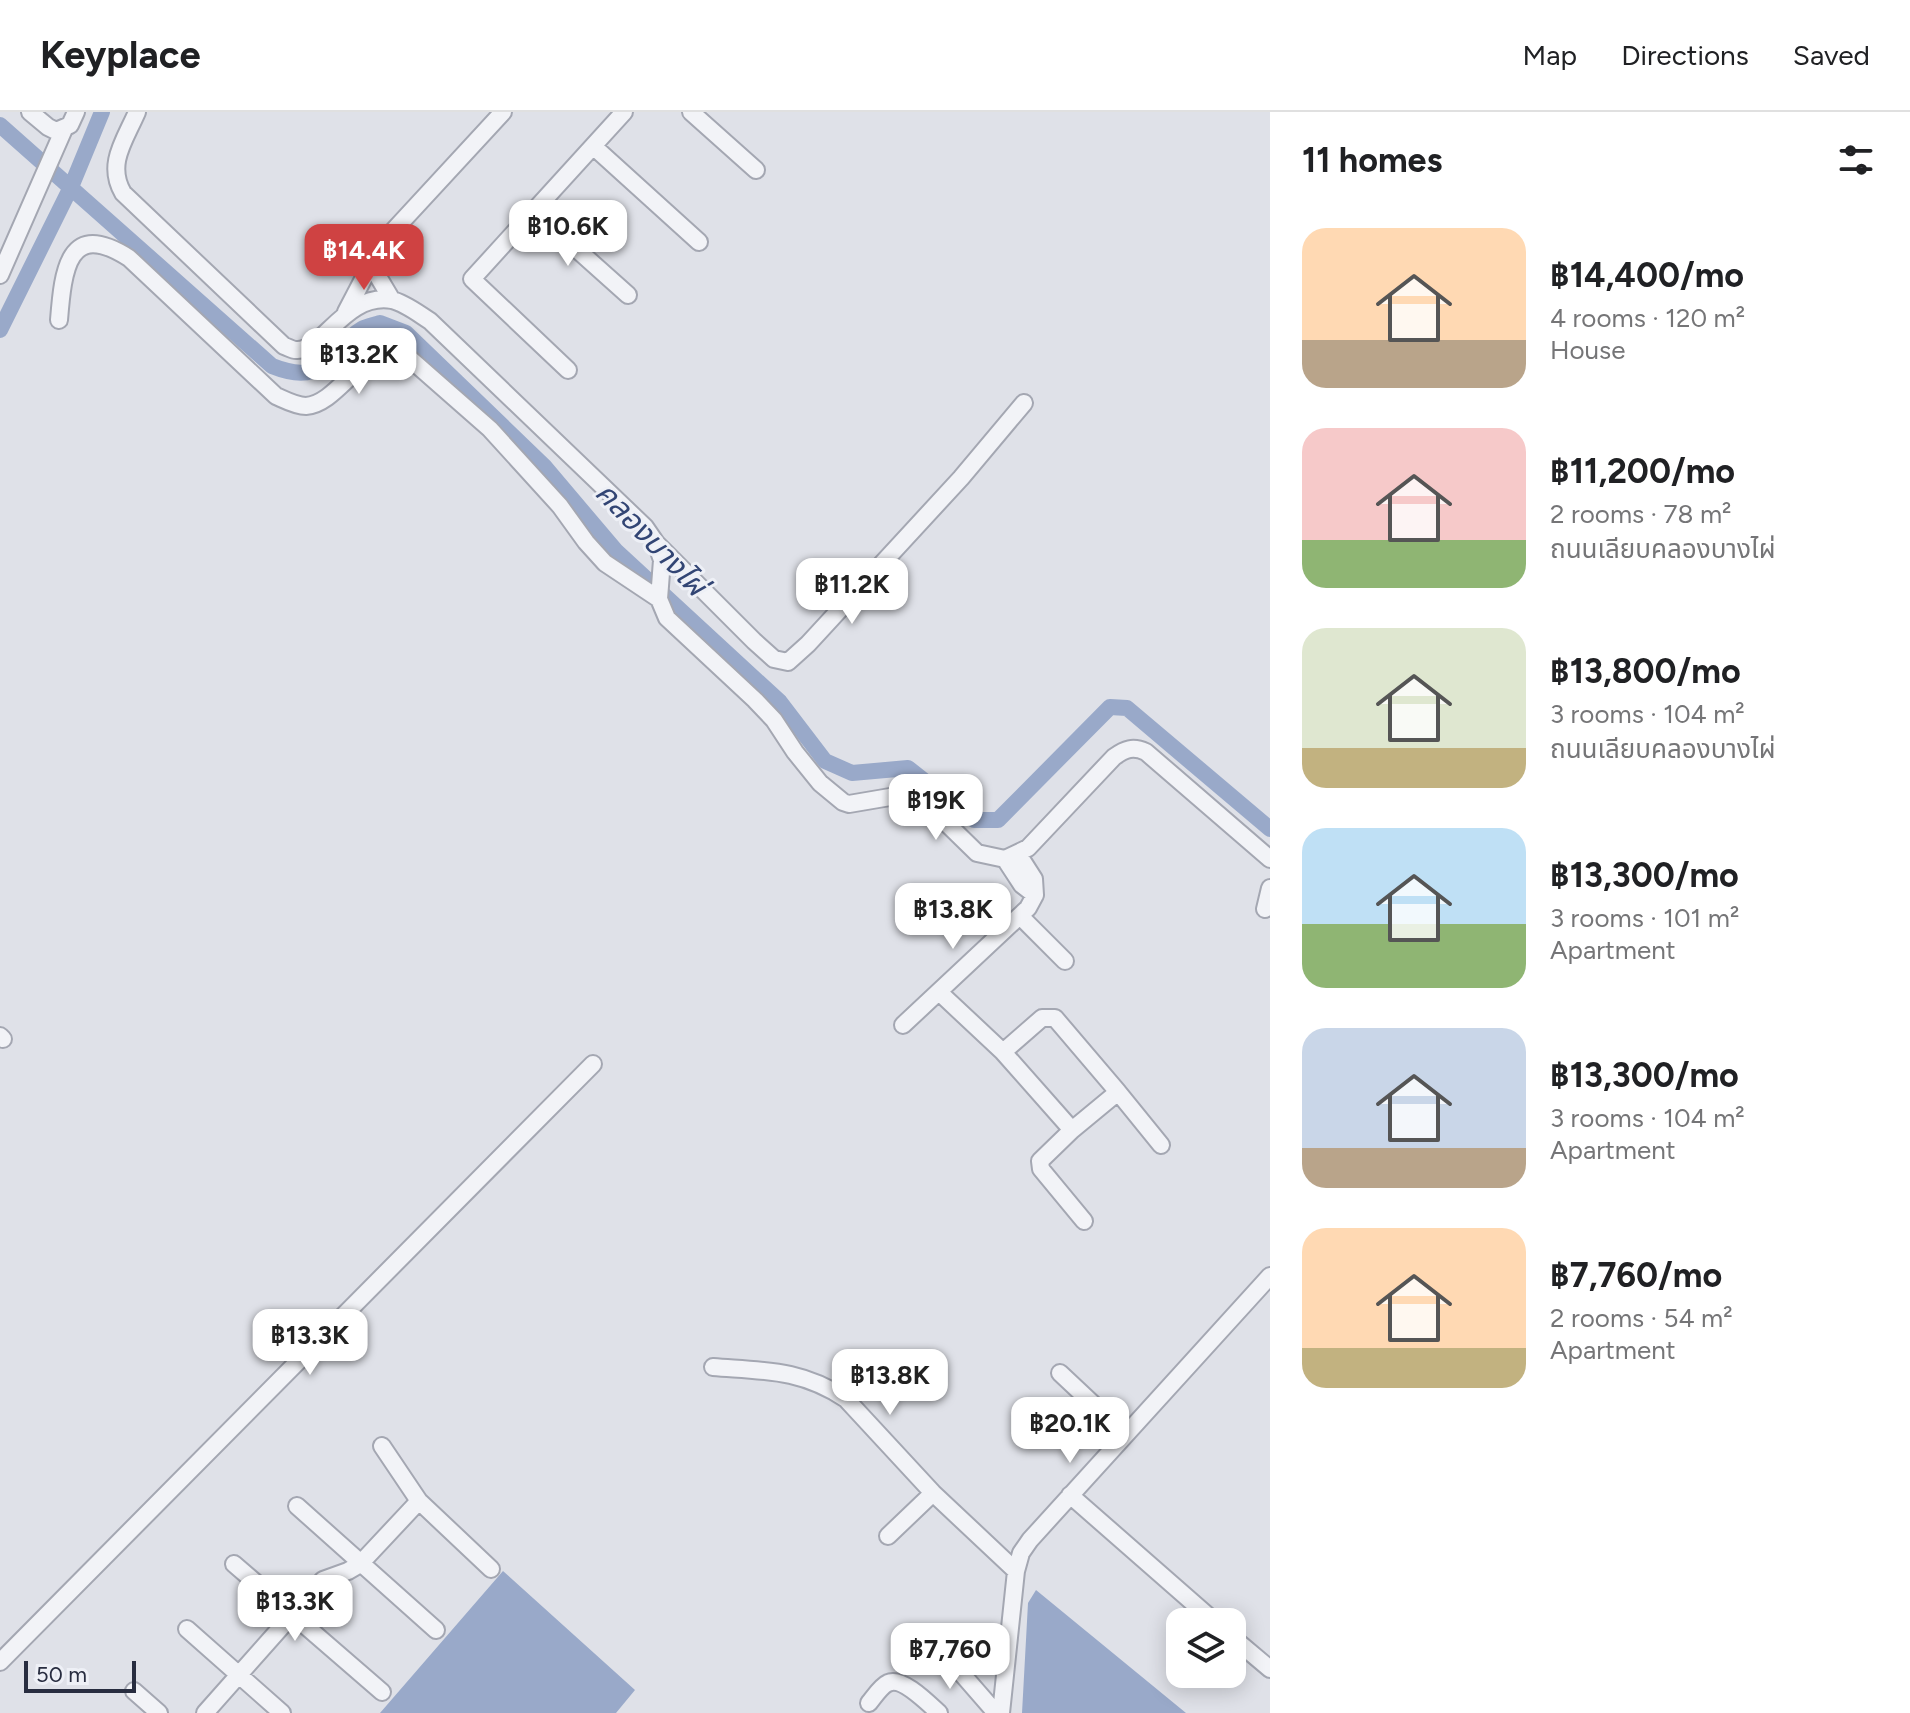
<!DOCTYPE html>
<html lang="en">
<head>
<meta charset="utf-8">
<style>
  body { margin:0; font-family:Figtree,"Noto Sans Thai",sans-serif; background:#f2f2f2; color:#202124; height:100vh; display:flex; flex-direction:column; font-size:30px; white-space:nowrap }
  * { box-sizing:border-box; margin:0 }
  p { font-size:26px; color:#757577 }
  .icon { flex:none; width:44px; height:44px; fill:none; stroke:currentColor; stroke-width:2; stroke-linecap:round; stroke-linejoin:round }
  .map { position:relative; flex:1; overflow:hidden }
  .side { display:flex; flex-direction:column; background:#fff; width:640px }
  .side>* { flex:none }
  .buttons { position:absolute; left:1166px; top:1496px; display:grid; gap:16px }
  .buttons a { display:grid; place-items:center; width:80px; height:80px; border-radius:16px; background:#fff; box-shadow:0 4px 20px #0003; font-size:40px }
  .scale { position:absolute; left:24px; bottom:20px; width:112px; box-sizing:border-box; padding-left:8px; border:4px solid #282d40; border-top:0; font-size:22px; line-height:28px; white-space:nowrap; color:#282d40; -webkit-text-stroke:6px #eef0f6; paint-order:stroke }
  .price { position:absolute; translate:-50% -68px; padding:0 18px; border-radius:16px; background:#fff; color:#222; font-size:26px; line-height:52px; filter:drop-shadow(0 2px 4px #0008) }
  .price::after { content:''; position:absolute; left:50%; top:48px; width:24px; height:18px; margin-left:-12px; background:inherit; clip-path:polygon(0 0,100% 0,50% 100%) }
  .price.active { background:#cf4242; color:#fff }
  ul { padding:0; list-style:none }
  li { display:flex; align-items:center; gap:24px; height:200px; padding:0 32px }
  li span { display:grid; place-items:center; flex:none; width:224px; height:160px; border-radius:24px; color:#555 }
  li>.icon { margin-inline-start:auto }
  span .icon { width:96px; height:96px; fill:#fffc; stroke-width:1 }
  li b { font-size:34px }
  h2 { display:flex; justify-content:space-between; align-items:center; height:96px; padding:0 32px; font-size:34px }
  header { display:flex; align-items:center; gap:48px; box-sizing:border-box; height:112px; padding:0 40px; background:#fff; border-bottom:2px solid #e0e0e0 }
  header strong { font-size:38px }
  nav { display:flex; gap:44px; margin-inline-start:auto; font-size:28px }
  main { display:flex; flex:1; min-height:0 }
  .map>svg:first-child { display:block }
  .water { fill:#99a9c9 }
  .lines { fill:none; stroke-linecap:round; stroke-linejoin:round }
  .canal { stroke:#99a9c9; stroke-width:16 }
  .minor-casing { stroke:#a4a7b2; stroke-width:20 }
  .minor { stroke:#f2f3f7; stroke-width:16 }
  .labels { text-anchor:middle; stroke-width:6; stroke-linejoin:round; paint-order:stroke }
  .water-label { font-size:30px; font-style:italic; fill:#324574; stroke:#eef0f6 }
</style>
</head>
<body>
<header>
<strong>Keyplace</strong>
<nav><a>Map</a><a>Directions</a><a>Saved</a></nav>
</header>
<main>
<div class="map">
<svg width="1270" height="1601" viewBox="0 0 1270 1601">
  <rect width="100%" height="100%" fill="#dfe1e8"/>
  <!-- water -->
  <path class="water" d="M 503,1459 L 635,1578 L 616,1601 L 380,1601 Z
    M 1036,1478 L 1186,1601 L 1022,1601 L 1028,1491 Z"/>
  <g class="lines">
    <!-- canal -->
    <path class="canal" d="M 0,13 L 272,254 C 327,276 325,239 362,217 C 367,214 375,213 380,211 L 406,221 L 544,354 L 616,439 L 780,590 L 825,649 L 852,661 L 908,656 L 974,708 L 998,708 L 1110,595 L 1127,596 L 1270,717
      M 0,218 L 71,75 L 102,0"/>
    <defs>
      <path id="minor" d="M 30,0 L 48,15 L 56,19 L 70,13 L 76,0
        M 137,0 C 125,28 106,52 123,81 L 284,234 C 288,235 292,238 296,238 C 323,240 345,180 392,188 C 405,191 419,202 430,209 L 645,415 L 656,431 L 662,448 L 659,487 L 667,506 L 755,588 L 774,608 L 795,640 L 820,671 L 843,690 L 849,692 L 890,685 L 917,686 L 934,699 L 977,741 L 1005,747 L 1028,736 L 1114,645 C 1125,637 1133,634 1146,640 L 1270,747
        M 691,0 L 756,58
        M 593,34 L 699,130
        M 534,99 L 628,183
        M 370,151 L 392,188
        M 0,163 L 64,17
        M 346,200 L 382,131 L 503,0
        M 59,208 C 63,158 68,107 129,146 L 276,284 C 285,288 296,294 306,294 C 336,292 359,242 390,241 C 395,240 402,244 408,245 L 490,317 L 560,394 L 586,430 L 605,451 L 659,487
        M 568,258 L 472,167 L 624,0
        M 657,432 L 754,529 L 774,547 L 788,550 L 808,532 L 961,366 L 1024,291
        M 1005,747 L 1022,773 L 1035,783 L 1034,767 L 1018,742
        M 1265,797 L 1270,776
        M 1020,804 L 1065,849
        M 939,880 L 1003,940 L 1072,1018 L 1040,1049 L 1041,1057 L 1084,1109
        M 903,913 L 1028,796 L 1035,783
        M 0,924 L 3,927
        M 1003,940 L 1042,906 L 1055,906 L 1118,980 L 1072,1018
        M 1118,980 L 1161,1033
        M 713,1255 C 764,1259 801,1257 846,1287 L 933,1381 L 1016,1459
        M 1060,1261 L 1125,1322
        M 382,1334 L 419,1389 L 491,1457
        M 1070,1383 L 1215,1510
        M 297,1394 L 436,1518
        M 888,1424 L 933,1381
        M 234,1452 L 382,1580
        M 187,1517 L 282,1601
        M 1232,1525 L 1270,1557
        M 935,1531 L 996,1601
        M 0,1550 L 593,952
        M 134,1579 L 159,1601
        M 869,1591 C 874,1585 881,1574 888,1571 C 902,1564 929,1592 939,1601
        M 205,1601 L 323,1468 L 348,1459 L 360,1452 L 419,1389
        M 1001,1601 L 1016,1459 L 1021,1441 L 1030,1428 L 1270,1164"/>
    </defs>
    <!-- minor casing -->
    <use href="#minor" class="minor-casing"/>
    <!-- minor -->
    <use href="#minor" class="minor"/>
  </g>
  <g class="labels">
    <!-- water labels -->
    <g class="water-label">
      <text transform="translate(651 427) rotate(46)" y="10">คลองบางไผ่</text>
    </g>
  </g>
</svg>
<div class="buttons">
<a><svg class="icon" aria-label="layers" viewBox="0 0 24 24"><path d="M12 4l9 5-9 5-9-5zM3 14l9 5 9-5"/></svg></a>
</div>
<div class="scale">50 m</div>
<b class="price" style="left:568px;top:156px">฿10.6K</b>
<b class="price active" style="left:364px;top:180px">฿14.4K</b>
<b class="price" style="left:359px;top:284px">฿13.2K</b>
<b class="price" style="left:852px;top:514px">฿11.2K</b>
<b class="price" style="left:936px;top:730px">฿19K</b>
<b class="price" style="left:953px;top:839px">฿13.8K</b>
<b class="price" style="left:310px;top:1265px">฿13.3K</b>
<b class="price" style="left:890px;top:1305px">฿13.8K</b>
<b class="price" style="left:1070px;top:1353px">฿20.1K</b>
<b class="price" style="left:295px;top:1531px">฿13.3K</b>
<b class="price" style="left:950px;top:1579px">฿7,760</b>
</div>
<section class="side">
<h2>11 homes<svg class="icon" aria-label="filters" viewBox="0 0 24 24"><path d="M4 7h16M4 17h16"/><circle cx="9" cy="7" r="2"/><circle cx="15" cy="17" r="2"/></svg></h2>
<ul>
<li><span style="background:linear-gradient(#ffd9b3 70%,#b9a48a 0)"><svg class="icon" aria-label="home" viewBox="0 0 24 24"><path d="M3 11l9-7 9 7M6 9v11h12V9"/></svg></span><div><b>฿14,400/mo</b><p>4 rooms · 120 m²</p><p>House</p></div></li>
<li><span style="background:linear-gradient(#f6c9c9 70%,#8fb573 0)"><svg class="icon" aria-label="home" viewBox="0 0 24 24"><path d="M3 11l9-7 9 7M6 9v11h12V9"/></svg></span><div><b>฿11,200/mo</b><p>2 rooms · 78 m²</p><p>ถนนเลียบคลองบางไผ่</p></div></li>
<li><span style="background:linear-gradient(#dfe7d0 75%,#c2b280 0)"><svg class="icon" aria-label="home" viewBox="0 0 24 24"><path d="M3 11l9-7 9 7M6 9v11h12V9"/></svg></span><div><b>฿13,800/mo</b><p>3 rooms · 104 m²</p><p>ถนนเลียบคลองบางไผ่</p></div></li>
<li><span style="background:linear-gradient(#bfe0f5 60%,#8fb573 0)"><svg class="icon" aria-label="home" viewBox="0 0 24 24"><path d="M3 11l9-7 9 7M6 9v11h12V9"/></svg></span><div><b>฿13,300/mo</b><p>3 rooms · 101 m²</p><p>Apartment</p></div></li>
<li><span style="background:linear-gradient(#c9d6e8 75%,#b9a48a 0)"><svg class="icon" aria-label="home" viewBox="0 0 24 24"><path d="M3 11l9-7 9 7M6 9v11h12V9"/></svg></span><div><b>฿13,300/mo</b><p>3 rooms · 104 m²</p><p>Apartment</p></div></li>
<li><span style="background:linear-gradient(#ffd9b3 75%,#c2b280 0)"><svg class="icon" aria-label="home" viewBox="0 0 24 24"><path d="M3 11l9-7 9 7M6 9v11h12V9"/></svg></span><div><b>฿7,760/mo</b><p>2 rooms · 54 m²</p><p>Apartment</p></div></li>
</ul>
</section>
</main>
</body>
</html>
